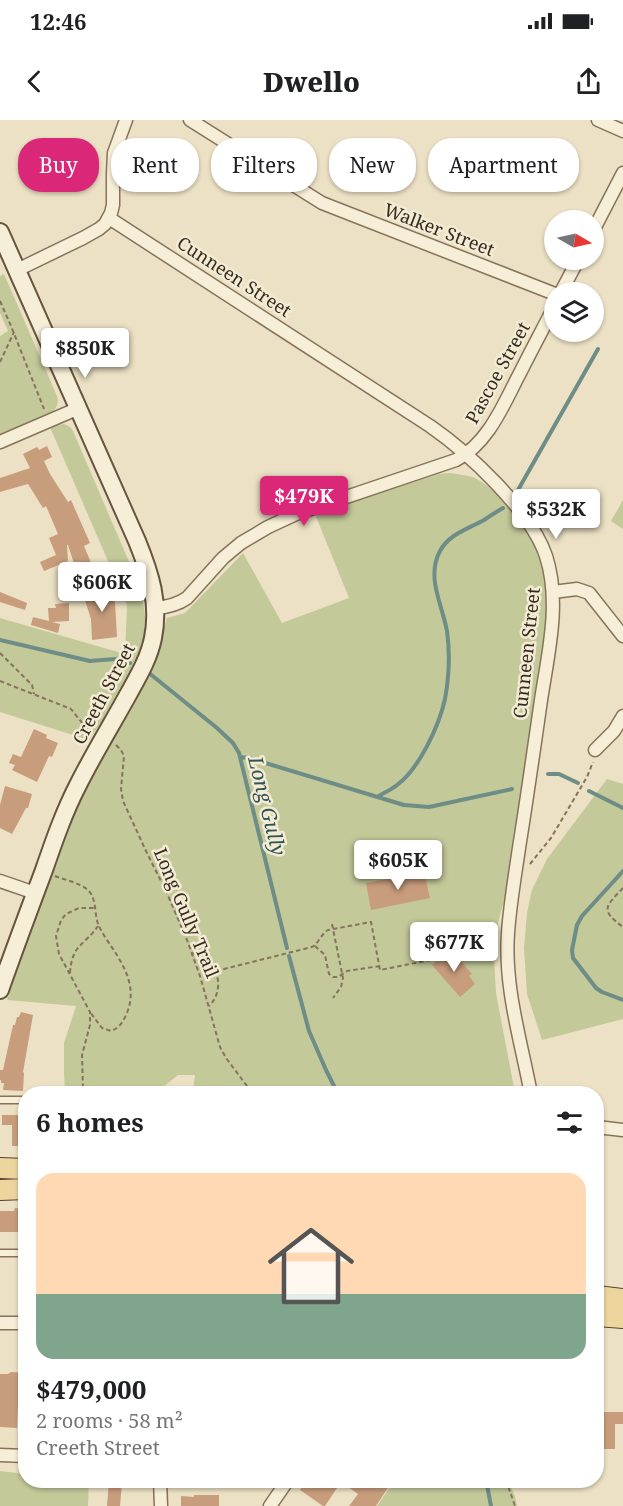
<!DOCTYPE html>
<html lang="en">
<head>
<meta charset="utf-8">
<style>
  body { margin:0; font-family:"Noto Serif",serif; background:#f2f2f2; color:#202124; height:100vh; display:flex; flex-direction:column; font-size:22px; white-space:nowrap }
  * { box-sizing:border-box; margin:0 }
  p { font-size:20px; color:#757577 }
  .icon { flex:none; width:33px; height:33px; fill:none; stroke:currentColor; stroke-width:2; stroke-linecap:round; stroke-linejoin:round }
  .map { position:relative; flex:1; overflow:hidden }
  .side { position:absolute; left:18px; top:966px; width:586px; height:402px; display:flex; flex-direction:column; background:#fff; border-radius:24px; box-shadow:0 2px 4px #0004 }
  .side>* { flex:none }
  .hud { position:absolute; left:18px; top:18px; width:588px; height:54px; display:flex; gap:12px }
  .needle { width:39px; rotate:99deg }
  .fabs { position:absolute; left:544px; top:90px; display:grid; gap:12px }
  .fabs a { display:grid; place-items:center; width:60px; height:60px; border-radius:50%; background:#fff; box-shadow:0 2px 4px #0004; font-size:30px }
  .price { position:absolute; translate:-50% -51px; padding:0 14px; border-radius:6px; background:#fff; color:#222; font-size:20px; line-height:39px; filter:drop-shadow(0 2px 3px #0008) }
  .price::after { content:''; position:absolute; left:50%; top:36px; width:18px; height:14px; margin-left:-9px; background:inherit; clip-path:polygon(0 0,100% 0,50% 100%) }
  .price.on { background:#db2777; color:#fff }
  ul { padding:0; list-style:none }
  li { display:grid; align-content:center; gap:12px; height:318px; padding:0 18px }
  li span { display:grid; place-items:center; height:186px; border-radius:18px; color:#555 }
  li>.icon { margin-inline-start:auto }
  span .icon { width:108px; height:108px; fill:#fffc; stroke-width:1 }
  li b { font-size:26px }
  h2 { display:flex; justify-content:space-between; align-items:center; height:72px; padding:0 18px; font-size:26px }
  .chip { padding:0 21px; border-radius:24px; background:#fff; box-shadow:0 2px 4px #0004; font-size:21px; line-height:54px }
  .chip.on { background:#db2777; color:#fff }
  .status { display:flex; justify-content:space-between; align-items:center; height:42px; padding:0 30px; background:#fff; direction:ltr }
  .status svg { height:16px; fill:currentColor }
  header { display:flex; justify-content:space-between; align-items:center; height:78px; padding:0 18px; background:#fff; font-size:27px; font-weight:800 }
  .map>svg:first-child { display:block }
  .green { fill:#c3c999 }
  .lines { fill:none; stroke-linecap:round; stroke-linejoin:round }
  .stream { stroke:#6d8d86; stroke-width:4 }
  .building { fill:#c89d7c }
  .lane-casing { stroke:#86735c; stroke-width:9 }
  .street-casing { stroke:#86735c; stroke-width:15 }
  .secondary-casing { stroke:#67543f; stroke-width:20 }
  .primary-casing { stroke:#544130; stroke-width:22 }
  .path { stroke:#86735c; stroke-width:2; stroke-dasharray:4.5 3; stroke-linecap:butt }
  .lane { stroke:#f7eed7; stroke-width:6 }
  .street { stroke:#f7eed7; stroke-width:12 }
  .secondary { stroke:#f7eed7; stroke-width:16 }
  .primary { stroke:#edd69e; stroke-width:20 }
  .labels { text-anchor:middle; stroke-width:5; stroke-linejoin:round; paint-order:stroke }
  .street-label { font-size:18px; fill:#362b1f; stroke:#f4ebd4 }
  .water-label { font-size:20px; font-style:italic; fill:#2f5554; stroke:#f4ebd4 }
</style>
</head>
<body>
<div class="status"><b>12:46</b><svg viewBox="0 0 49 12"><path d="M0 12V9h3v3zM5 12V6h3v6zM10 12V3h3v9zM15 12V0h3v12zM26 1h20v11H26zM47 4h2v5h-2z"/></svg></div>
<header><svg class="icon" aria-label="back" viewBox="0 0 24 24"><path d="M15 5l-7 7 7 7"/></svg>Dwello<svg class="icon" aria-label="share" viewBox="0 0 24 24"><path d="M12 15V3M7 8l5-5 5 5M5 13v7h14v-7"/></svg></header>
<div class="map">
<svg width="623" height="1386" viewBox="0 0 623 1386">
  <rect width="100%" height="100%" fill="#ece1c4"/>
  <!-- green -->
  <path class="green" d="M 4,154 L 57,276 C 59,283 57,288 52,292 L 0,315 L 0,216 L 8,211 L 0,193 L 0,156 Z
    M 64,304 L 70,307 L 73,311 L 136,458 C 144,479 149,504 142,527 C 134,558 107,593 89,620 L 0,592 L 0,498 L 125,534 L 127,485 L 50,307 L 56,305 Z
    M 450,353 C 457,354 465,355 473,357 C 481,361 489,367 496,373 C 520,395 539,423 545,456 C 548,478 546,500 544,522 L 505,777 L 493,821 L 496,873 L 515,973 L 206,973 L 193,970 L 195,955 L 178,955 L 156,973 L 65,973 L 64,953 L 64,923 L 76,886 L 7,880 L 34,795 L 78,679 L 158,529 L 167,498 L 185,493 L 243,433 L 282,503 L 349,478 L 315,394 L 439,354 Z
    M 623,380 L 623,409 L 611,401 Z
    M 607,659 L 623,664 L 623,899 L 542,920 L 527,874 L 524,828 L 527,793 L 532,770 L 547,739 Z
    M 0,1351 L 25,1354 L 26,1360 L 89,1361 L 88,1386 L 0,1386 Z
    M 394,1361 L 508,1361 L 515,1376 L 517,1386 L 377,1386 Z"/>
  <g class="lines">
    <!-- stream -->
    <path class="stream" d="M 518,370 L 598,229
      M 0,520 L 90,541 L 115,539 L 130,543
      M 149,553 L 217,608 L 233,623 L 239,633 L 287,828
      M 240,637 L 249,638 L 404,685 L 429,687 L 512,669
      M 548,654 L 559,654 L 578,663
      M 589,671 L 623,688
      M 377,677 C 383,673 391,670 397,665 C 419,649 439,606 445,579 C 449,557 450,532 447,511 C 442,484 426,457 440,431 C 449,414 468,409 484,400 C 490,396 496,392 503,388
      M 623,751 L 582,796 L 577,805 L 572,830 L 573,838 L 596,868 L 602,872 L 623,880
      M 289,836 L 309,911 L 326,950 L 338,974
      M 486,1360 L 491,1386"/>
  </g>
  <!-- building -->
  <path class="building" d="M 47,326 L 52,337 L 44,341 L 50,354 L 68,382 L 71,380 L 90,423 L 84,426 L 95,452 L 79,459 L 68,425 L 67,425 L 68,441 L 44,451 L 40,442 L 56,435 L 49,418 L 58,414 L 46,386 L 43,388 L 28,364 L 0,372 L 0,358 L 30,348 L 23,334 L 37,327 L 39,330 Z
    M 110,465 L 115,482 L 117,517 L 92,520 L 91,499 L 83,474 Z
    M 0,472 L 27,483 L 25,490 L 0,482 Z
    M 69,483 L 69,501 L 52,502 L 60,504 L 58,513 L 31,505 L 33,497 L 49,501 L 48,488 L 56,488 L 55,484 Z
    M 34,609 L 47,615 L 46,618 L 58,623 L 52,637 L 49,636 L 37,662 L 12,650 L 15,645 L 9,643 L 13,634 L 21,637 Z
    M 5,666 L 32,674 L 28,688 L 26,688 L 12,714 L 0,708 L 0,685 Z
    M 424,752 L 430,778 L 371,790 L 366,763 Z
    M 450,829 L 472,854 L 469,856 L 475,864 L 460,877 L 432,845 Z
    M 21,892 L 33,895 L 23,952 L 24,953 L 23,971 L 3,970 L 4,963 L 1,963 L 1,960 L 0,960 L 0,950 L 3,950 L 13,905 L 15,905 L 17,897 L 19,897 Z
    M 2,995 L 25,995 L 26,1026 L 12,1026 L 12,1005 L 2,1005 Z
    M 15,1088 L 22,1089 L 26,1092 L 26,1112 L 0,1112 L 0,1091 L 14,1091 Z
    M 11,1252 L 26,1253 L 26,1282 L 21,1282 L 21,1285 L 18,1284 L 17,1308 L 0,1307 L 0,1254 L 8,1254 Z
    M 597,1292 L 623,1292 L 623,1304 L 615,1304 L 615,1329 L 597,1329 Z
    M 307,1360 L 393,1360 L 376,1386 L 349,1386 L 358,1374 L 341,1362 L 325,1386 L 323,1386 L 300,1370 Z
    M 109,1361 L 122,1362 L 120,1386 L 107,1386 Z
    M 194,1375 L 219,1375 L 219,1386 L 181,1386 L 181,1376 L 194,1377 Z"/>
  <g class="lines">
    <defs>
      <path id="lane" d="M 88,974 L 100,972 L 135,972 L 140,974
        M 0,980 L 26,980
        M 0,1133 L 26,1133"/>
      <path id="street" d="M 190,0 L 322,83 L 555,174
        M 598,0 L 623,11
        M 109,98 L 430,306 C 469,333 531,391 546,436 C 561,482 548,534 541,580 C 534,629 527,678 519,728 C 515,756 510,784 508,813 C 504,867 521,921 531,974
        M 594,109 L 623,53
        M 17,150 L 83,118 L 99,109 L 105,104 L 111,93 L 113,85 L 113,54 L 114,33 L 126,0
        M 561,172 L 578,140
        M 0,322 L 79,288
        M 553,472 L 577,469 L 589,473 L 623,516
        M 156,488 C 168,487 177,485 187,478 L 223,438 L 241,423 L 268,407 L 296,394 L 456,340 C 489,323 504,283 521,251 C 532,229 544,207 555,185
        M 595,630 L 614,611 L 623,596
        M 0,761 L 35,773
        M 597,1007 L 623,1010
        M 0,1203 L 26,1203
        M 0,1335 L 26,1336
        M 160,1360 L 161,1386
        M 270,1386 L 288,1360"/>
      <path id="secondary" d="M 0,112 L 137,421 C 150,453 160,483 153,518 C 149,538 139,555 129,573 C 112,604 94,633 78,665 C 64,692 54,721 44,750 C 29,790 14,830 0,870"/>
      <path id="primary" d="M 0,1048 L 26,1049
        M 0,1070 L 26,1069
        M 597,1176 L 623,1179
        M 597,1196 L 623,1198"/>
    </defs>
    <!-- lane casing -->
    <use href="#lane" class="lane-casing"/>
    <!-- street casing -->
    <use href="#street" class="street-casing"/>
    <!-- secondary casing -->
    <use href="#secondary" class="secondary-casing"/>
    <!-- primary casing -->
    <use href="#primary" class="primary-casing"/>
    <!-- path -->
    <path class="path" d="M 0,181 L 11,206 L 44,289
      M 0,242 L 14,212
      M 0,533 L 32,565 L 34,574
      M 0,561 L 71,589 L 83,604 L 93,612
      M 116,625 L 121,630 L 124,636 L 121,669 L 123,681 L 146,731 L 166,771 L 187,820 L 200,856 L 220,927 L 226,938 L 253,974
      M 530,744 L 551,718 L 587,657 L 593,642
      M 55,756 C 65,760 81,763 89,771 C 97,780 94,796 99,806 C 102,813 107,820 111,826 C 125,847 138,869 126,895 C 123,902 119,908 111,911 L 102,908 L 90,892
      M 623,768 C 605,787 600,790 623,807
      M 332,804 L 343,858 L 341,867 L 333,878
      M 315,826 L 325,835 L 329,854 L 333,857 L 338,857 L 347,851 L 380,846
      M 192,833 C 217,836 227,869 209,886
      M 216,851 L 312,827 C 319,823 321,814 328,810 L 371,802 L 380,850 L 430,840 L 430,836
      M 70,853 C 72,824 84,826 98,806
      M 83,968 L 82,935 L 90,905 L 90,892 L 59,834 L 56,816 L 61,800 L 66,794 L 79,788 L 95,788
      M 506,1360 L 515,1386"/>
    <!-- lane -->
    <use href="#lane" class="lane"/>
    <!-- street -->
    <use href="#street" class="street"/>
    <!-- secondary -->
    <use href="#secondary" class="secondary"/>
    <!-- primary -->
    <use href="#primary" class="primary"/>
  </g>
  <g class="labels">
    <!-- street labels -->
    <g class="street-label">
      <text transform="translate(439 110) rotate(21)" y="6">Walker Street</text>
      <text transform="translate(234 157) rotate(33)" y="6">Cunneen Street</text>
      <text transform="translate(498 253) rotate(-61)" y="6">Pascoe Street</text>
      <text transform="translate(527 533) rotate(-84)" y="6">Cunneen Street</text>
      <text transform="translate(104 574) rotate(-62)" y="6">Creeth Street</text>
      <text transform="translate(186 793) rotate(67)" y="6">Long Gully Trail</text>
    </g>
    <!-- water labels -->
    <g class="water-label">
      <text transform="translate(267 686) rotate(76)" y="7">Long Gully</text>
    </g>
  </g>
</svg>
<div class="fabs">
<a><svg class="needle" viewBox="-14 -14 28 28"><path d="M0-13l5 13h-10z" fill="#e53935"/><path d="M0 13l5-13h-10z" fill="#757577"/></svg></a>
<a><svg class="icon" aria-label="layers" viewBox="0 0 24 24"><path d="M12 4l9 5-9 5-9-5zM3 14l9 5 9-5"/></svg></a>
</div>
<b class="price" style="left:85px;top:259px">$850K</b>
<b class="price on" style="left:304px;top:407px">$479K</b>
<b class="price" style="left:556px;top:420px">$532K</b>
<b class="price" style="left:102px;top:493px">$606K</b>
<b class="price" style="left:398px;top:771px">$605K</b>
<b class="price" style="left:454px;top:853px">$677K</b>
<div class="hud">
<a class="chip on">Buy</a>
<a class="chip">Rent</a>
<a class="chip">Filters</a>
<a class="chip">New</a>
<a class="chip">Apartment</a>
</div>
<section class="side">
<h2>6 homes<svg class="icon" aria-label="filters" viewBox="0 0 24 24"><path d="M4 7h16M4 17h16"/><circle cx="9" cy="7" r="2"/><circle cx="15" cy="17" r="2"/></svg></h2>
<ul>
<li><span style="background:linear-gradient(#ffd9b3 65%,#7fa58c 0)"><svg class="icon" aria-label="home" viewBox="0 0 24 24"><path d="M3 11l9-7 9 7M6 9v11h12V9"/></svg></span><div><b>$479,000</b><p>2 rooms · 58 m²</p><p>Creeth Street</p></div></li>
</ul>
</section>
</div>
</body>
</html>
